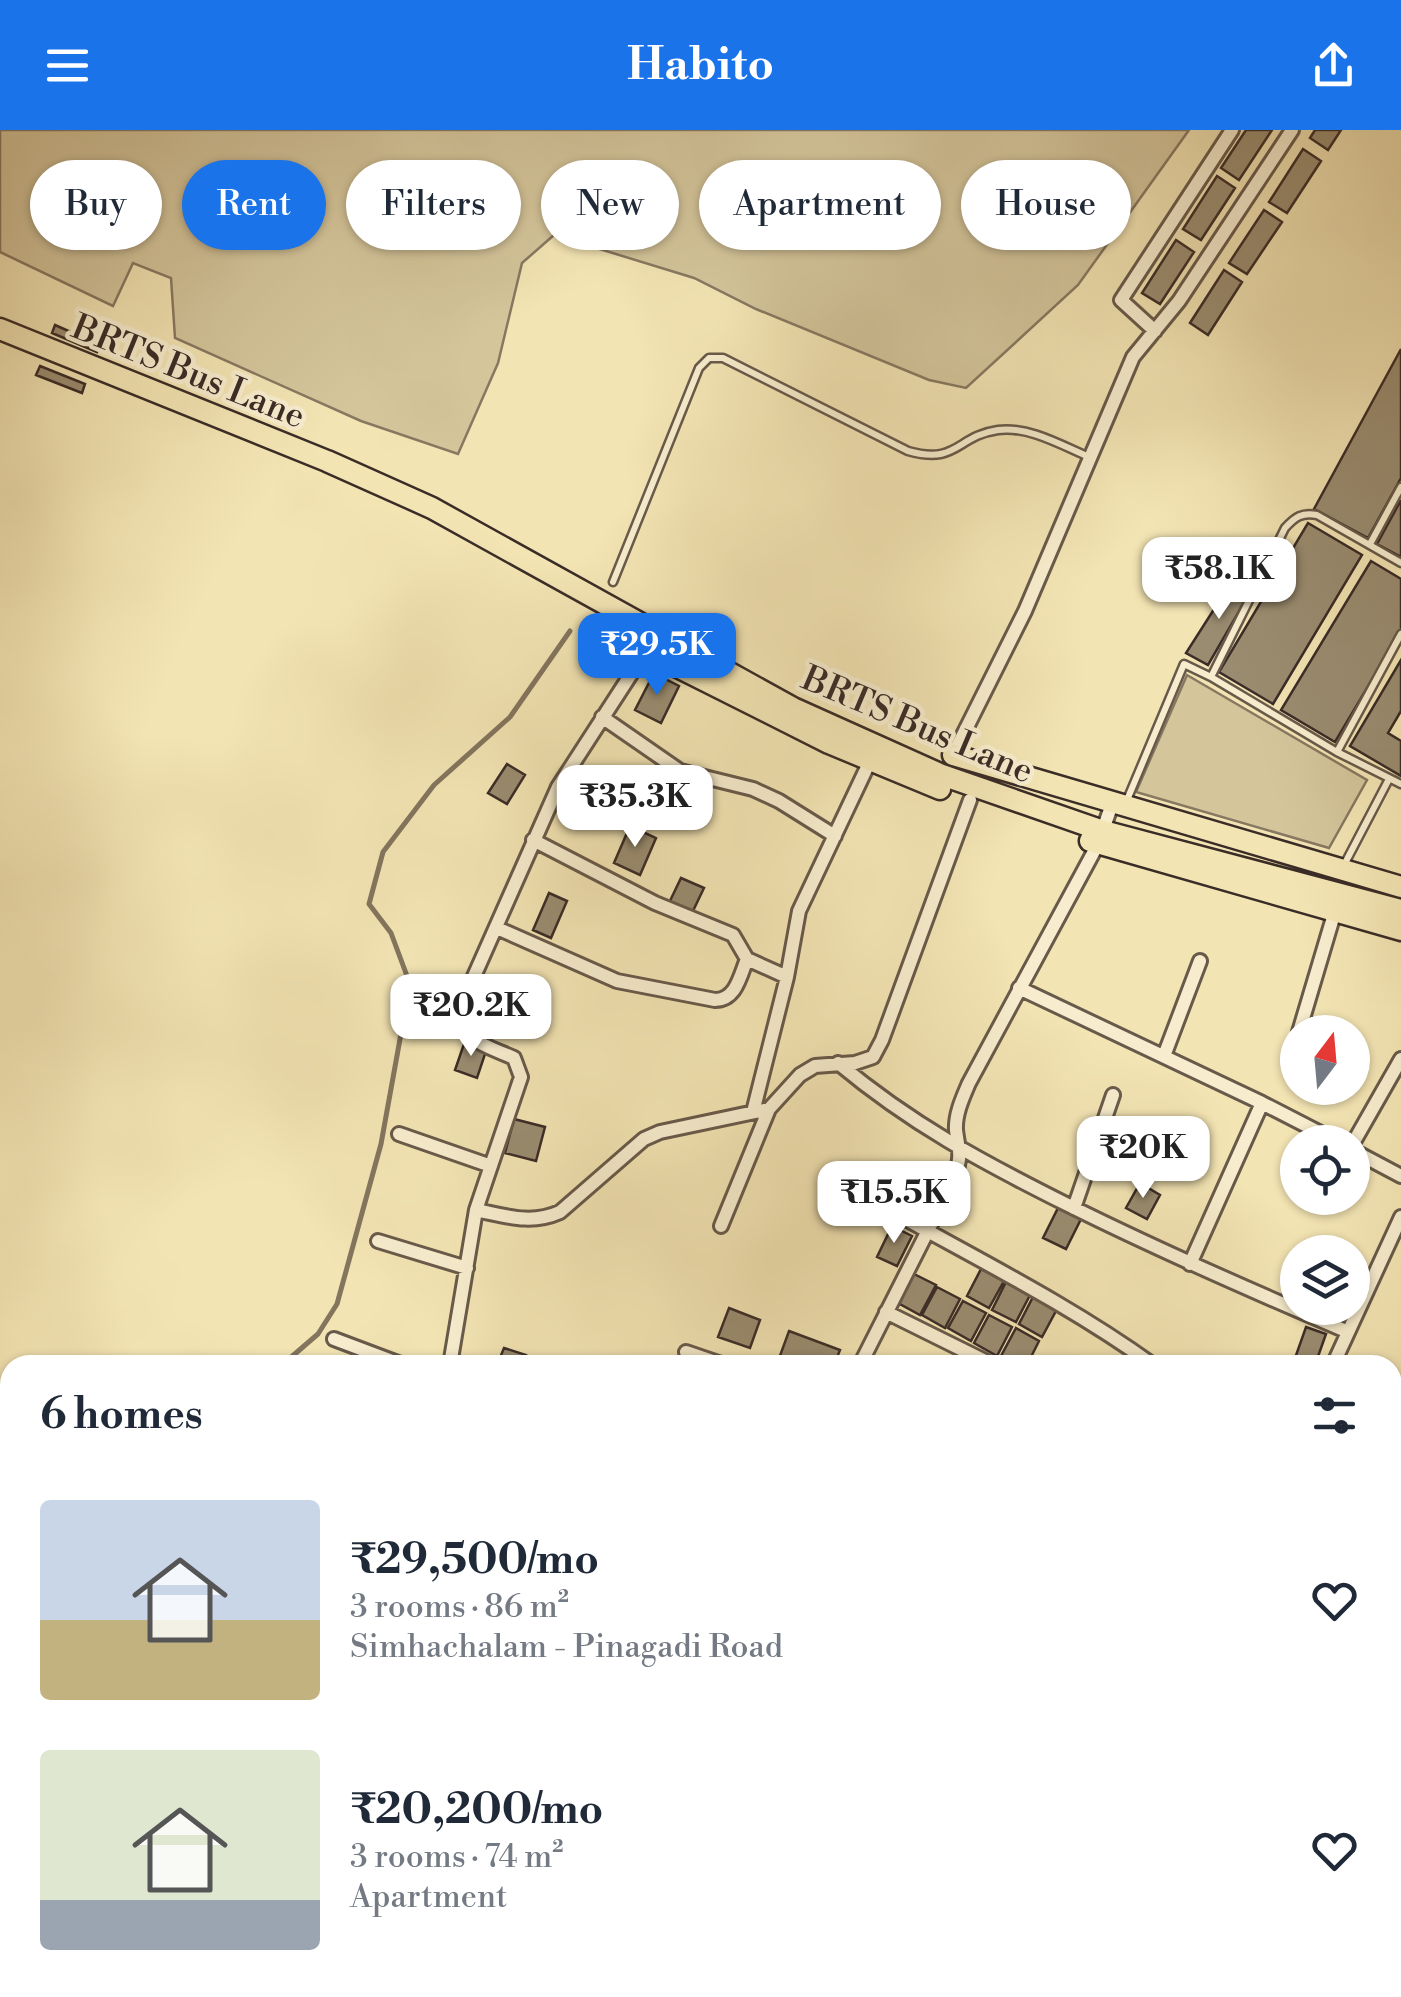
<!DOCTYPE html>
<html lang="en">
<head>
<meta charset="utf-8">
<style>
  body { margin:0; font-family:"Libre Bodoni",serif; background:#f6f6f7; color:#1f2937; height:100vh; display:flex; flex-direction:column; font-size:38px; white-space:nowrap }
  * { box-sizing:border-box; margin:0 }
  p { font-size:32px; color:#747a83 }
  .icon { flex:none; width:55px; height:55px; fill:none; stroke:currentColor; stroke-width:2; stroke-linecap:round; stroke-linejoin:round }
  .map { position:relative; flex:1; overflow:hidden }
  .details { position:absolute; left:0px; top:1225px; width:1402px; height:642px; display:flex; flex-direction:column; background:#fff; border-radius:30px 30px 0 0; box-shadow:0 2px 8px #0004 }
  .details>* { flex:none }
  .guide { position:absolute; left:30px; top:30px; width:1342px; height:90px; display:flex; gap:20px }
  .needle { width:65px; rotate:16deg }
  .controls { position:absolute; left:1280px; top:885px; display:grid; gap:20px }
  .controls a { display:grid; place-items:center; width:90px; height:90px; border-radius:50%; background:#fff; box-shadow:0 2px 8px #0004; font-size:50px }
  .price { position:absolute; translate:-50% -85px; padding:0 22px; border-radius:20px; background:#fff; color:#222; font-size:32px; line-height:65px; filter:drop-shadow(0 2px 5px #0008) }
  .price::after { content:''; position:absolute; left:50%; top:60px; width:30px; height:22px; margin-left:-15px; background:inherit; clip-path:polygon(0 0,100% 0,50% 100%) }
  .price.current { background:#1a73e8; color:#fff }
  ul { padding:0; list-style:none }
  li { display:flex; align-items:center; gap:30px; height:250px; padding:0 40px }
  li span { display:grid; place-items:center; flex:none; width:280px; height:200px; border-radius:10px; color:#555 }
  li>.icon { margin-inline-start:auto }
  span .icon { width:120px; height:120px; fill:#fffc; stroke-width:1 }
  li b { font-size:42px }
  h2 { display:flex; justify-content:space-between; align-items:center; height:120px; padding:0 40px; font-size:42px }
  .tag { padding:0 35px; border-radius:45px; background:#fff; box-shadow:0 2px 8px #0004; font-size:35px; line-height:90px }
  .tag.current { background:#1a73e8; color:#fff }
  header { display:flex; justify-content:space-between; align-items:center; height:130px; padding:0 40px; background:#1a73e8; color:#fff; font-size:45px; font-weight:700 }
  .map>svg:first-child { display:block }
  .green { fill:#d4c59b; stroke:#877861; stroke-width:2.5 }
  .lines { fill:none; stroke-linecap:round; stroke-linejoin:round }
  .stream { stroke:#83755e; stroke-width:5 }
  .river { stroke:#b4a583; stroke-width:30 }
  .building { fill:#9a8c70; stroke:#3a2c27; stroke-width:2.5 }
  .service-casing { stroke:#685a4a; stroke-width:11 }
  .minor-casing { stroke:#685a4a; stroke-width:18 }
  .primary-casing { stroke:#3a2c27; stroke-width:25 }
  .service { stroke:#f7edce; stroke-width:6 }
  .minor { stroke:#f7edce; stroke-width:12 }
  .primary { stroke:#f3e4b3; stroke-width:20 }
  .labels { text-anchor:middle; stroke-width:9; stroke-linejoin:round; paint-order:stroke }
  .street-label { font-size:35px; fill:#3a2c27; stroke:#f7edce }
</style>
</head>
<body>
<header><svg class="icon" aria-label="menu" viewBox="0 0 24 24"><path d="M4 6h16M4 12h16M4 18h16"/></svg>Habito<svg class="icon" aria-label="share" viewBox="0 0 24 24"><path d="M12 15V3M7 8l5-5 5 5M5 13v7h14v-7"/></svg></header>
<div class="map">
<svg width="1401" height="1867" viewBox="0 0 1401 1867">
  <rect width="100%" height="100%" fill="#f3e4b3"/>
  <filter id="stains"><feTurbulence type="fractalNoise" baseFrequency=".002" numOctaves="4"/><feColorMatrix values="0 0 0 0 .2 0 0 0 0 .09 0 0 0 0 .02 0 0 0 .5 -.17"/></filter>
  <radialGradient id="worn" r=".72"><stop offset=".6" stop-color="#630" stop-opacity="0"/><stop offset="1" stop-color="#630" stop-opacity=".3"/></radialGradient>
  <!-- green -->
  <path class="green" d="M 0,0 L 1189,0 L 1078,155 L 966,258 L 929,250 L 756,179 L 694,148 L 554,105 L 522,133 L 498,233 L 458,324 L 361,291 L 175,208 L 171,148 L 133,133 L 113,176 L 0,122 Z
    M 1187,545 L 1367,650 L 1329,718 L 1136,662 Z"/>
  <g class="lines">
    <!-- stream -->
    <path class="stream" d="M 196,1235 L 216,1235
      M 282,1235 L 318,1204 L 337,1174 L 381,1014 L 410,854 L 391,803 L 369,774 L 383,722 L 434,655 L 510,587 L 570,501
      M 0,1348 L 10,1356
      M 0,1396 L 10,1382"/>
    <!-- river -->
    <path class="river" d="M 1392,1439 L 1401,1437
      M 813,1867 L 827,1858"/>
  </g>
  <!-- building -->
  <path class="building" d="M 1246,0 L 1272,0 L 1239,50 L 1221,38 Z
    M 1315,0 L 1341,0 L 1328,20 L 1310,8 Z
    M 1303,19 L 1321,31 L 1287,83 L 1269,72 Z
    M 1217,46 L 1235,58 L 1201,110 L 1183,99 Z
    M 1264,80 L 1282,92 L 1247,144 L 1229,133 Z
    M 1176,110 L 1194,122 L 1160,174 L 1142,163 Z
    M 1224,140 L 1242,152 L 1208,205 L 1190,193 Z
    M 55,195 L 100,215 L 97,222 L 52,203 Z
    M 1401,219 L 1401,348 L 1368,408 L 1314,379 Z
    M 40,236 L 85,254 L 82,263 L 36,245 Z
    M 1401,370 L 1401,427 L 1377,414 Z
    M 1308,393 L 1362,425 L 1273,574 L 1219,542 Z
    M 1371,431 L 1401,449 L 1401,501 L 1335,612 L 1281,580 Z
    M 1234,448 L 1252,459 L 1208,535 L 1186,523 Z
    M 1401,530 L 1401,581 L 1388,603 L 1401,611 L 1401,646 L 1350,616 Z
    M 654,543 L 679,556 L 661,593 L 635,580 Z
    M 507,634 L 525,645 L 507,674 L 488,663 Z
    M 630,696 L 656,708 L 640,745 L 614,733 Z
    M 681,748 L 704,758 L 691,785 L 668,775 Z
    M 549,763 L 567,771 L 551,808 L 533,800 Z
    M 465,911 L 487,918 L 477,948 L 455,940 Z
    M 514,989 L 545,997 L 536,1031 L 505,1023 Z
    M 1140,1053 L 1160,1065 L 1147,1089 L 1126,1078 Z
    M 1058,1078 L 1081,1089 L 1066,1119 L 1043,1108 Z
    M 892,1096 L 912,1106 L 897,1136 L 877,1127 Z
    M 981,1139 L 1004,1151 L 989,1178 L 967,1166 Z
    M 914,1144 L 936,1155 L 920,1185 L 898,1173 Z
    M 1006,1152 L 1030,1165 L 1016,1192 L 992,1180 Z
    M 937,1157 L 960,1169 L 945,1198 L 922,1185 Z
    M 1033,1167 L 1057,1179 L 1042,1207 L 1019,1194 Z
    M 963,1171 L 986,1183 L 971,1211 L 948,1198 Z
    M 729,1178 L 760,1190 L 750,1218 L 718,1207 Z
    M 989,1185 L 1012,1197 L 997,1226 L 974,1213 Z
    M 1306,1197 L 1326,1204 L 1315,1235 L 1294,1231 Z
    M 1016,1198 L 1039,1211 L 1027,1235 L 1018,1235 L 1001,1226 Z
    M 789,1201 L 840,1220 L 834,1235 L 777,1234 Z
    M 504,1218 L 526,1225 L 523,1235 L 497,1235 Z"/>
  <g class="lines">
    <defs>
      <path id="service" d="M 1370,414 L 1401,357
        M 613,452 L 699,238 L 709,228 L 723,228 L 908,321 C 958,335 956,306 998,300 C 1029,296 1061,315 1089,327
        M 1211,547 L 1337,622 L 1401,654
        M 1337,622 L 1401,504
        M 1127,670 L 1184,534 L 1211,547 L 1285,398 C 1295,387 1302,382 1317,385 L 1401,433
        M 1343,737 L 1389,649"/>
      <path id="minor" d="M 1155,201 L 1121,170 L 1232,0
        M 602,587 L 680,641 L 753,659 L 779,671 L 835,706
        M 953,625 L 1025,481 L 1133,227 L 1179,171 L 1292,0
        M 533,710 L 655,773 L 733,805 L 747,829 L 787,847
        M 497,798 L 617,851 L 715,870 C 736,870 740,846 747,829
        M 1019,858 L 1262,973 L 1338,1012
        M 1299,902 L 1335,781
        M 1164,926 L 1200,831
        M 838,933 C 911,994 982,1032 1066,1074 C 1158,1120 1252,1161 1346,1201
        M 753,982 L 787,847 L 799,781 L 870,631
        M 399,1004 L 491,1036
        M 1352,1015 L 1401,929
        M 1352,1020 L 1401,1046
        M 836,1049 C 941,1112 1053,1163 1153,1235
        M 1074,1078 L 1113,965
        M 476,1080 C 506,1086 531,1095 560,1082 L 644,1009 L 660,1002 L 769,979 L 800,945 L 815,936 L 855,933 L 873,927 L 882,910 L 970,670
        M 721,1096 L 769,979
        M 378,1111 L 467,1138
        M 1190,1134 L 1262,973
        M 886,1182 L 993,1235
        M 334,1209 L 403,1235
        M 686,1222 L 724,1235
        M 450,1235 L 476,1080 L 521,947 L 514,928 C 488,916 458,911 460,878 L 558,657 L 646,521
        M 860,1235 L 955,1047 C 962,1022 959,1024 956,1000 C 955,984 963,967 969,953 L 1098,714 L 1112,674
        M 1333,1235 L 1401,1087
        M 1392,1337 L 1401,1339
        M 0,1371 L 10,1377
        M 0,1447 L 10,1434
        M 0,1562 L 10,1571
        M 0,1672 L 10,1676
        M 1392,1785 L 1401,1785
        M 0,1786 L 10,1791
        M 157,1858 L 180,1867
        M 687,1858 L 709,1867
        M 1120,1858 L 1188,1867
        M 1368,1858 L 1369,1867
        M 266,1867 L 268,1858
        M 622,1867 L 626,1858
        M 765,1867 L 780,1858
        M 795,1867 L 797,1858
        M 952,1867 L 954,1858
        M 1063,1867 L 1073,1858"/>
      <path id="primary" d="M 0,199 L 327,331 L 432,378 L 793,578 L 942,645 L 1103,701 L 1401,780
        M 646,521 L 829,613 L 940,659
        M 953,625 L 1401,757
        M 1090,711 L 1401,800"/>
    </defs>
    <!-- service casing -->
    <use href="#service" class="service-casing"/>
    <!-- minor casing -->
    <use href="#minor" class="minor-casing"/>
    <!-- primary casing -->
    <use href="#primary" class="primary-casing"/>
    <!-- service -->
    <use href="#service" class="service"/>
    <!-- minor -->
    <use href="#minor" class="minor"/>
    <!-- primary -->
    <use href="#primary" class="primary"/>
  </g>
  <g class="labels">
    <!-- street labels -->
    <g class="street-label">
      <text transform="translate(189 241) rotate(22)" y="12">BRTS Bus Lane</text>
      <text transform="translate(918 594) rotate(23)" y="12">BRTS Bus Lane</text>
    </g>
  </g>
  <rect width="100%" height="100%" filter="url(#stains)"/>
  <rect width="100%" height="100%" fill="url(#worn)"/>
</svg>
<div class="controls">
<a><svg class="needle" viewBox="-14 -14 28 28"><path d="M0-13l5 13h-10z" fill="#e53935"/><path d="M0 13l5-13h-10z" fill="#747a83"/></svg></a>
<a><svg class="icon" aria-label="locate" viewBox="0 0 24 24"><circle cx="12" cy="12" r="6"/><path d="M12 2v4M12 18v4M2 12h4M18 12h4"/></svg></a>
<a><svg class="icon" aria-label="layers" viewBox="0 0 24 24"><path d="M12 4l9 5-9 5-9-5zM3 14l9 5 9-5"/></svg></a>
</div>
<b class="price" style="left:1219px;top:492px">₹58.1K</b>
<b class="price current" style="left:657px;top:568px">₹29.5K</b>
<b class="price" style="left:635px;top:720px">₹35.3K</b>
<b class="price" style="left:471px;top:929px">₹20.2K</b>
<b class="price" style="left:1143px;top:1071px">₹20K</b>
<b class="price" style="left:894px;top:1116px">₹15.5K</b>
<div class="guide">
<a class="tag">Buy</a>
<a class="tag current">Rent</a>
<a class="tag">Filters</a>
<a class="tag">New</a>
<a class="tag">Apartment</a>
<a class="tag">House</a>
</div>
<section class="details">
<h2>6 homes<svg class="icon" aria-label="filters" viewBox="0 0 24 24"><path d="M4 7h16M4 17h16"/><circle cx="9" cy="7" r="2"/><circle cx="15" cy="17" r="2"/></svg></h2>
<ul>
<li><span style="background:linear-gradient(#c9d6e8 60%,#c2b280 0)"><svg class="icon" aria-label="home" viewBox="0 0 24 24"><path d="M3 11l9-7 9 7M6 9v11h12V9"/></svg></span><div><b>₹29,500/mo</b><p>3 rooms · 86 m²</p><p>Simhachalam - Pinagadi Road</p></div><svg class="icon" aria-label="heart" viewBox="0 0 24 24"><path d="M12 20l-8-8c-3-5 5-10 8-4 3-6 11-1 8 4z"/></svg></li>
<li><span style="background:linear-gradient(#dfe7d0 75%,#9aa5b1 0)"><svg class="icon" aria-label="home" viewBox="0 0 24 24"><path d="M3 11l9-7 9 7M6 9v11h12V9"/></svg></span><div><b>₹20,200/mo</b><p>3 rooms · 74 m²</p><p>Apartment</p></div><svg class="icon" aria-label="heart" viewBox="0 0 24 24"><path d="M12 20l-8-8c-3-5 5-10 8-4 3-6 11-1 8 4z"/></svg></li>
</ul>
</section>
</div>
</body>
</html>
